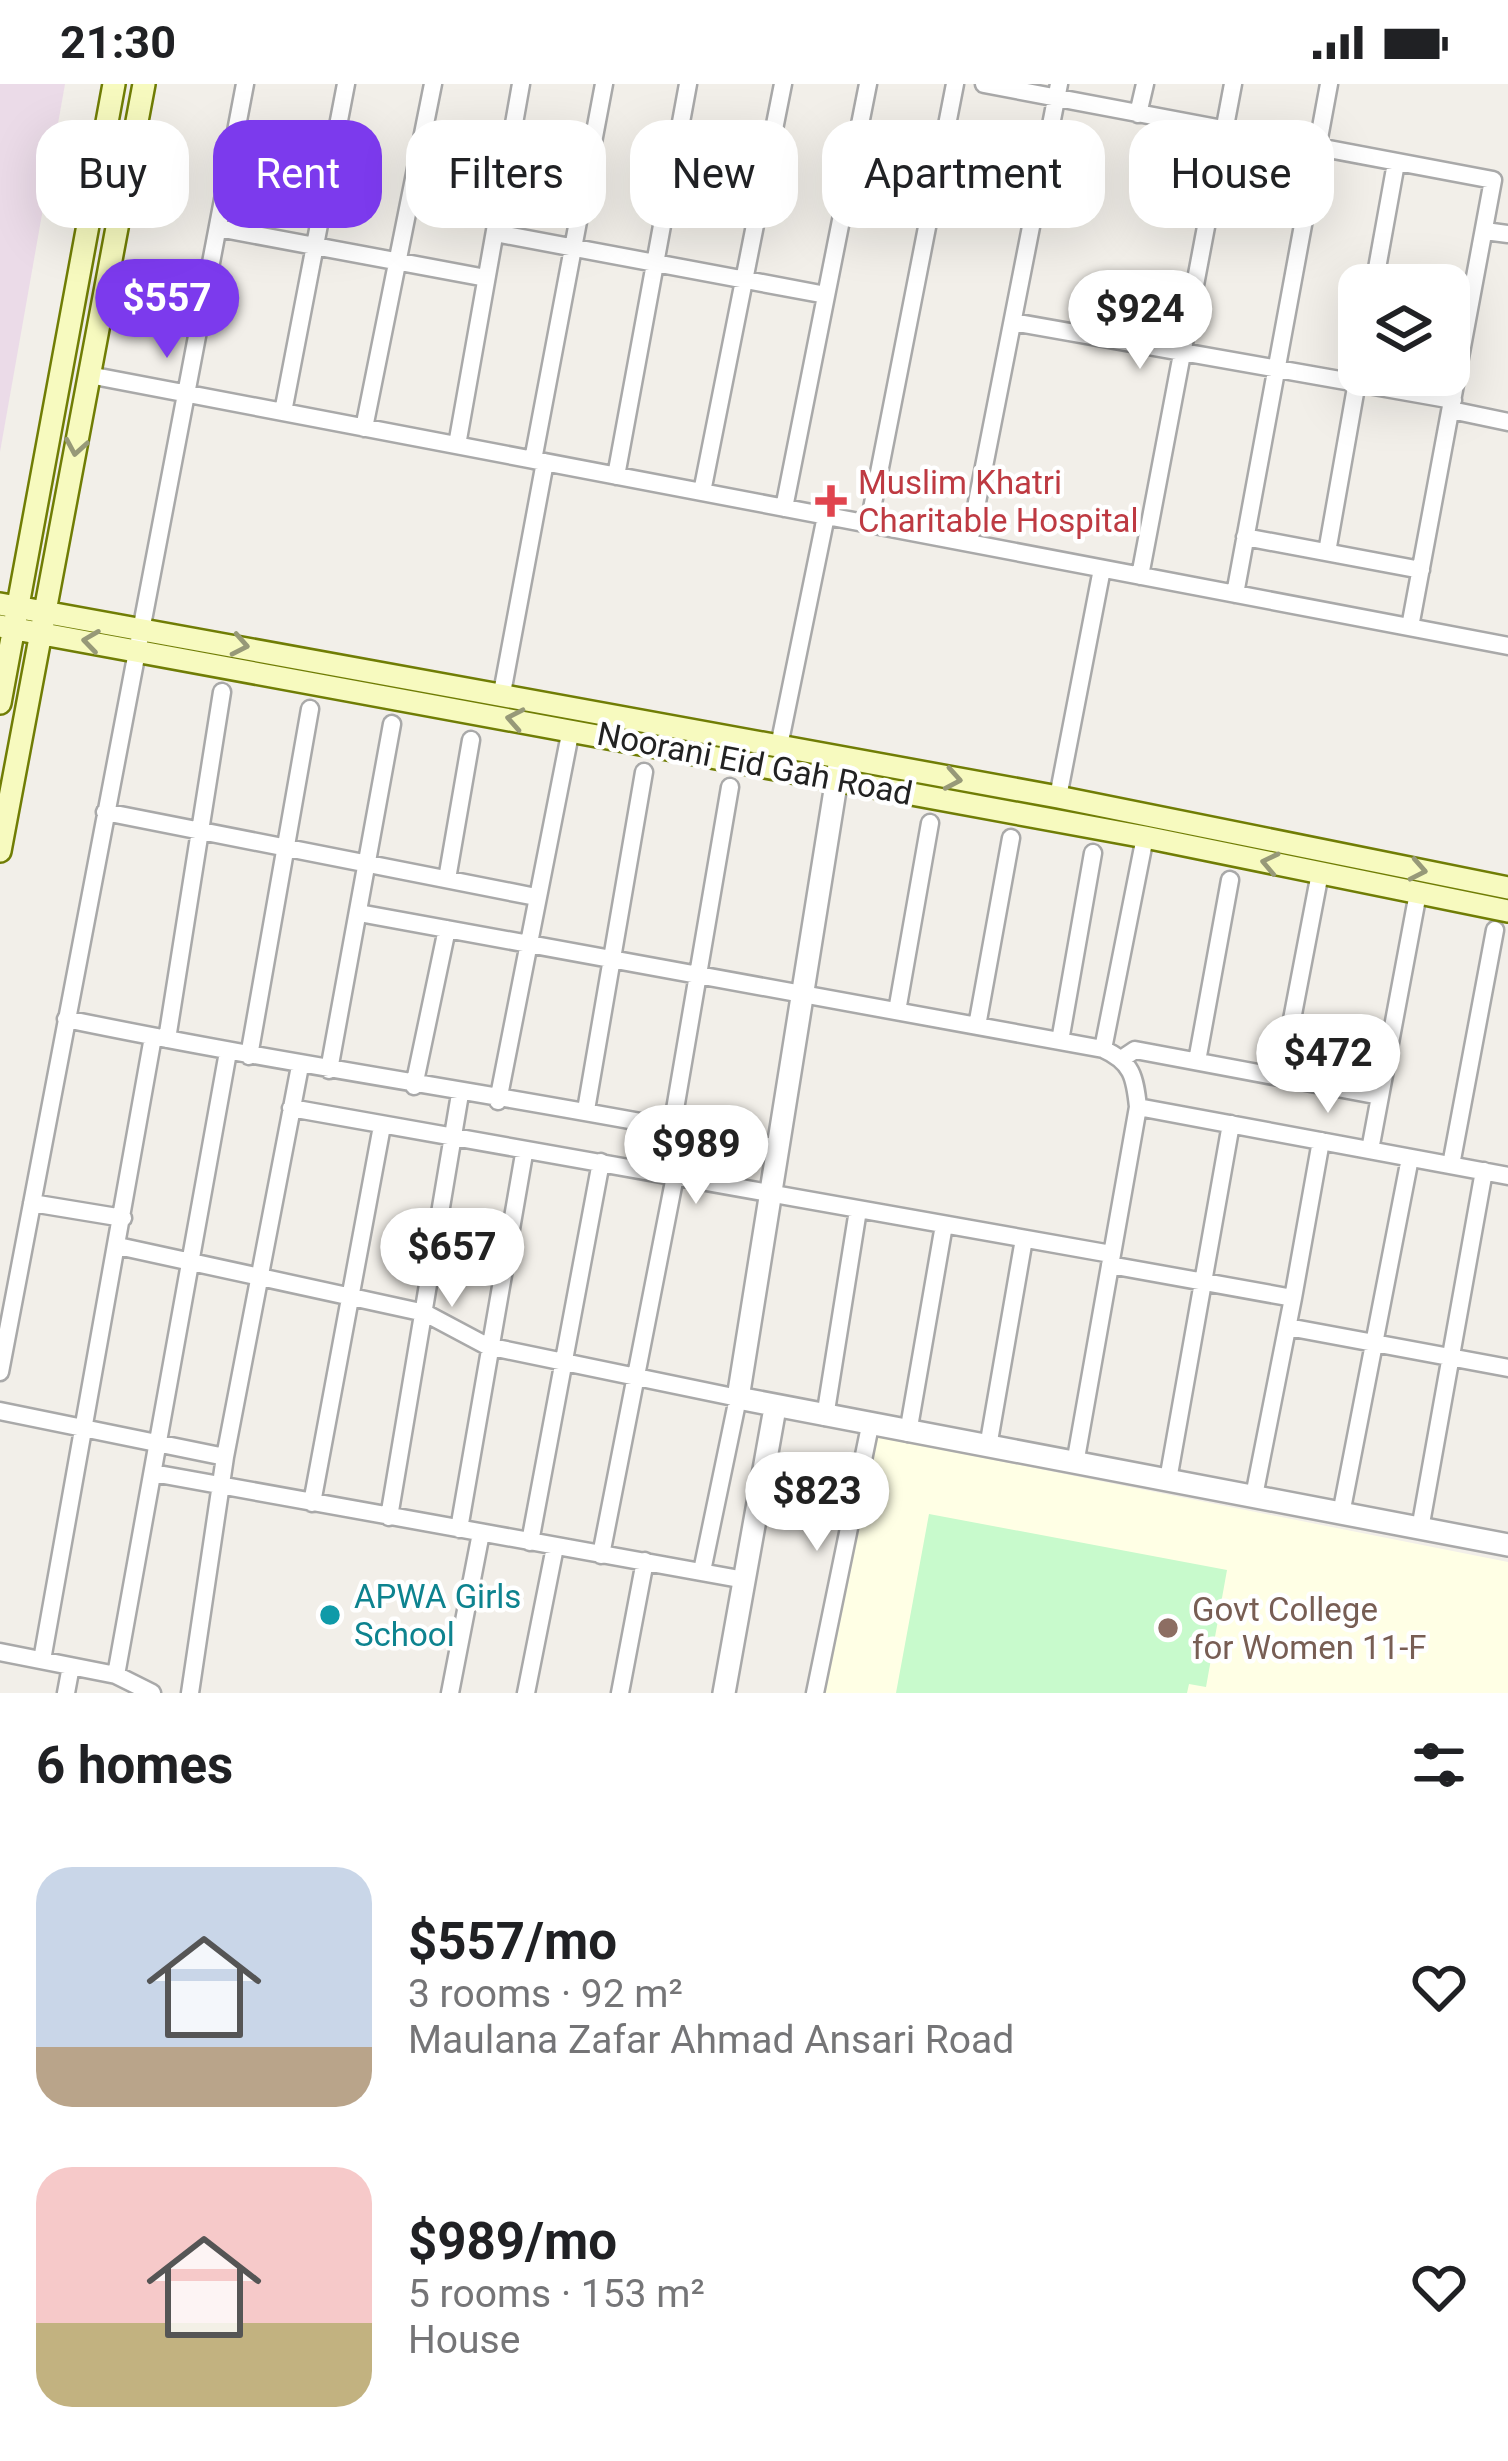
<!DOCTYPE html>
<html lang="en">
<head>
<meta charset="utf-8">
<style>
  body { margin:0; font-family:Roboto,sans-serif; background:#f6f6f6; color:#202124; height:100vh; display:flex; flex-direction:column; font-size:45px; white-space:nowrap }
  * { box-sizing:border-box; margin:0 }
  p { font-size:39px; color:#757577 }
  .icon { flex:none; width:66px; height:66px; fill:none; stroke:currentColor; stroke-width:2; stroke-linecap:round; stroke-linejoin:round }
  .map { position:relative; height:1609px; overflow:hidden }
  .details { display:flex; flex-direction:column; background:#fff; flex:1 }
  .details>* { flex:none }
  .hud { position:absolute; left:36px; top:36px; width:1437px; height:108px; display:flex; gap:24px }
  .fabs { position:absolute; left:1338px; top:180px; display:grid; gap:24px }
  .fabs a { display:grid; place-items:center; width:132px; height:132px; border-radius:24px; background:#fff; box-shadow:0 12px 48px #0002; font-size:60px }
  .price { position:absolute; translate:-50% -102px; padding:0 27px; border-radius:42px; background:#fff; color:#222; font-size:39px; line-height:78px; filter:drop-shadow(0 3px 6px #0008) }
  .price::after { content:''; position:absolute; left:50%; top:72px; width:36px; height:27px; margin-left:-18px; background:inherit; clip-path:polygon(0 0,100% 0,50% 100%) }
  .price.selected { background:#7c3aed; color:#fff }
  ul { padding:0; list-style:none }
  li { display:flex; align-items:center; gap:36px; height:300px; padding:0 36px }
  li span { display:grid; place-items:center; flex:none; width:336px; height:240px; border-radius:36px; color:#555 }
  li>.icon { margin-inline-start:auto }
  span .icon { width:144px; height:144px; fill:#fffc; stroke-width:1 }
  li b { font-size:51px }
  h2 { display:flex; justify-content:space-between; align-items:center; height:144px; padding:0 36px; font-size:51px }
  .tag { padding:0 42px; border-radius:36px; background:#fff; box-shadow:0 12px 48px #0002; font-size:42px; line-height:108px }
  .tag.selected { background:#7c3aed; color:#fff }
  .status { display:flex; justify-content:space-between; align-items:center; height:84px; padding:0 60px; background:#fff; direction:ltr }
  .status svg { height:33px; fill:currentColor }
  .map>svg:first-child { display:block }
  .industrial { fill:#ebdbe8 }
  .education { fill:#ffffe5 }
  .park { fill:#c8facc }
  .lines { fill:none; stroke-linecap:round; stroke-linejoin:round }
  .minor-casing { stroke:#a9a9a9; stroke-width:21 }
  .tertiary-casing { stroke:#a9a9a9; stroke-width:26 }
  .secondary-casing { stroke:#707d05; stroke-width:26 }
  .minor { stroke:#fff; stroke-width:16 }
  .tertiary { stroke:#fff; stroke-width:21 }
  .secondary { stroke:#f7fabf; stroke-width:21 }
  .oneway { stroke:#979978 }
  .health-dot { fill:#e0444e; stroke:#fff; stroke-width:4.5 }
  .culture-dot { fill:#0f9aa8; stroke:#fff; stroke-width:4.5 }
  .education-dot { fill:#8d6e63; stroke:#fff; stroke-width:4.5 }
  .labels { text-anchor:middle; stroke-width:9; stroke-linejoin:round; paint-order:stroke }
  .health-label { font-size:33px; fill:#be3a42; stroke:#fff; text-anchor:start }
  .street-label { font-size:33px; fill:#222; stroke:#fff }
  .culture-label { font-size:33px; fill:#0d838f; stroke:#fff; text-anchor:start }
  .education-label { font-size:33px; fill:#785e54; stroke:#fff; text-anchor:start }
</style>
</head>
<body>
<div class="status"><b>21:30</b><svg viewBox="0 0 49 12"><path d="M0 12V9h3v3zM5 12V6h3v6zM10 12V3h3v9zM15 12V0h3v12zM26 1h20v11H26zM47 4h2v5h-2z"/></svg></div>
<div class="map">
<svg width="1508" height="1609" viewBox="0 0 1508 1609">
  <rect width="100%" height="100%" fill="#f2efe9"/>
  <!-- industrial -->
  <path class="industrial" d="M 0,0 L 65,0 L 0,368 Z"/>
  <!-- education -->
  <path class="education" d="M 868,1351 L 1508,1478 L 1508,1609 L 815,1609 Z"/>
  <!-- park -->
  <path class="park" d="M 929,1430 L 1227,1486 L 1206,1603 L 1189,1600 L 1187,1609 L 896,1609 Z"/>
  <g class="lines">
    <defs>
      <path id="minor" d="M 984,0 L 1493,96 L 1410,543
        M 1138,30 L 1145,0
        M 218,144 L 486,194
        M 1485,147 L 1508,150
        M 495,149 L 826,211
        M 1374,201 L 1396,79
        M 1013,238 L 1453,316
        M 89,291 L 1508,562
        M 1451,326 L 1508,338
        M 283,328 L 346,0
        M 364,344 L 433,0
        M 457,361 L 521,0
        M 533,376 L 604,0
        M 616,392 L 688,0
        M 702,408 L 783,0
        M 784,424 L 868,0
        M 869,440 L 955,0
        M 1245,453 L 1421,486
        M 969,459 L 1059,0
        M 1327,468 L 1358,292
        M 1140,492 L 1233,0
        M 1235,510 L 1329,0
        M 502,609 L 545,378
        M 779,662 L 826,432
        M 1058,713 L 1102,485
        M 105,728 L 536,813
        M 447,795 L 471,656
        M 359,829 L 1103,965
        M 897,927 L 930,739
        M 66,935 C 302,984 541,1016 777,1064
        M 977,942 L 1011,754
        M 167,955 L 222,608
        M 1060,957 L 1093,769
        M 249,972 L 310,625
        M 1123,974 L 1135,966 L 1380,1012
        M 1197,977 L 1230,796
        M 329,986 L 392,640
        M 1281,993 L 1320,789
        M 414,1002 L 447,845
        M 498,1017 L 571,645
        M 1138,1023 L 1508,1092
        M 291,1024 L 1111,1170
        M 586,1026 L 644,688
        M 672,1043 L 730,703
        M 1370,1066 L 1418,809
        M 1451,1081 L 1495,846
        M 32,1119 L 123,1134
        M 118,1162 L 425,1229 L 487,1262 L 738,1314 L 702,1487
        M 1110,1181 L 1293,1214 L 1254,1412
        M 1293,1214 L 1321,1057
        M 1288,1243 L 1508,1284
        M 0,1288 L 245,0
        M 0,1327 L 225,1373
        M 825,1333 L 858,1126
        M 908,1349 L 944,1141
        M 988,1363 L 1024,1155
        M 1075,1380 L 1138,1023 C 1135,993 1132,978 1103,965 L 1145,753
        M 153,1389 L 745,1496
        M 1168,1396 L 1231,1040
        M 312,1419 L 382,1042
        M 1341,1430 L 1410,1074
        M 389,1433 L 460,1010
        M 459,1445 L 524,1070
        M 1420,1445 L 1484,1087
        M 530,1458 L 601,1078
        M 601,1471 L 675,1092
        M 0,1568 L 116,1591 L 152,1609
        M 42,1576 L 153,953
        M 116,1591 L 228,968
        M 66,1609 L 71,1582
        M 190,1609 L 225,1373 L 300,982
        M 450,1609 L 481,1449
        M 526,1609 L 555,1463
        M 620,1609 L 645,1477
        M 815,1609 L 870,1342"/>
      <path id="tertiary" d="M 840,675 L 738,1314 L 1508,1461
        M 724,1609 L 775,1324"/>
      <path id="secondary" d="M 0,520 L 1058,713 L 1508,804
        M 0,542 L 1145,753 L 1508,827
        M 0,619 L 114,0
        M 0,767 L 144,0"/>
    </defs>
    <!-- minor casing -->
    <use href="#minor" class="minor-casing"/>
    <!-- tertiary casing -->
    <use href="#tertiary" class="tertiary-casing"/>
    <!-- secondary casing -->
    <use href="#secondary" class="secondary-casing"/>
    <!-- minor -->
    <use href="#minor" class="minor"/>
    <!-- tertiary -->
    <use href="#tertiary" class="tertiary"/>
    <!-- secondary -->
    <use href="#secondary" class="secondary"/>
  </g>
  <!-- one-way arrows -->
  <defs><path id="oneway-chevron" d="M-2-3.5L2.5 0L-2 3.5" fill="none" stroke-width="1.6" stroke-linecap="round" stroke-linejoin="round" transform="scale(3)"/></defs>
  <g class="oneway">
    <use href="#oneway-chevron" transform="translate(76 363) rotate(100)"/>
    <use href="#oneway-chevron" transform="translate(91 557) rotate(-172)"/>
    <use href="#oneway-chevron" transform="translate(240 561) rotate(11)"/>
    <use href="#oneway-chevron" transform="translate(515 635) rotate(-169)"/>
    <use href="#oneway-chevron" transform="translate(953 695) rotate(10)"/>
    <use href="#oneway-chevron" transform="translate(1270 779) rotate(-168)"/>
    <use href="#oneway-chevron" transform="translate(1418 786) rotate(11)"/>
  </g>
  <!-- markers -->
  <path class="health-dot" d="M825 399h12v12h12v12h-12v12h-12v-12h-12v-12h12z"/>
  <circle class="culture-dot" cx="330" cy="1531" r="12"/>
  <circle class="education-dot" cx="1168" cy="1544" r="12"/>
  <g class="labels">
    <!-- health labels -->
    <g class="health-label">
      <text x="858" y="410">Muslim Khatri<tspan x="858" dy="38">Charitable Hospital</tspan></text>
    </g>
    <!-- street labels -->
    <g class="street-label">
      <text transform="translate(755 679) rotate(11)" y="12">Noorani Eid Gah Road</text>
    </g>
    <!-- culture labels -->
    <g class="culture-label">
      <text x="354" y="1524">APWA Girls<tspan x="354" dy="38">School</tspan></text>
    </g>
    <!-- education labels -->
    <g class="education-label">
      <text x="1192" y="1537">Govt College<tspan x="1192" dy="38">for Women 11-F</tspan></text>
    </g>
  </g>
</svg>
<div class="fabs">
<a><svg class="icon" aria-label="layers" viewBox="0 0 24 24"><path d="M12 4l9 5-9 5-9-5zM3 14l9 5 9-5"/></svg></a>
</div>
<b class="price selected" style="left:167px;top:277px">$557</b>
<b class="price" style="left:1140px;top:288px">$924</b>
<b class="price" style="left:1328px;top:1032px">$472</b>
<b class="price" style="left:696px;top:1123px">$989</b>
<b class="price" style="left:452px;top:1226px">$657</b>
<b class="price" style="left:817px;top:1470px">$823</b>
<div class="hud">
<a class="tag">Buy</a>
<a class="tag selected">Rent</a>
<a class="tag">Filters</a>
<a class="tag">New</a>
<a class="tag">Apartment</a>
<a class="tag">House</a>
</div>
</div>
<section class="details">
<h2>6 homes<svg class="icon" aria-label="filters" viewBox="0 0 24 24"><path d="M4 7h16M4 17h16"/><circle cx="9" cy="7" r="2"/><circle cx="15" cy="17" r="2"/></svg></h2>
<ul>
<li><span style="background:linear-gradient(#c9d6e8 75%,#b9a48a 0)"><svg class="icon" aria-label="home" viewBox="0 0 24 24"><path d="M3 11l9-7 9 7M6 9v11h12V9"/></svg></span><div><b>$557/mo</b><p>3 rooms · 92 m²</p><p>Maulana Zafar Ahmad Ansari Road</p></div><svg class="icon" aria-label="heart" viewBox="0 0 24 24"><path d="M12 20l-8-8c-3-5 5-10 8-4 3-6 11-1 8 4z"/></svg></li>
<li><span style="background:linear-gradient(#f6c9c9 65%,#c2b280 0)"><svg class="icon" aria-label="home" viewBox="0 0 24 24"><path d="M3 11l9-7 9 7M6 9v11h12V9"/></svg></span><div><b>$989/mo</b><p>5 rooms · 153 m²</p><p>House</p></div><svg class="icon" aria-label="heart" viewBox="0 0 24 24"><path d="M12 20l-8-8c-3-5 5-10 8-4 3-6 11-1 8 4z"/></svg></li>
</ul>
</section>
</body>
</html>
